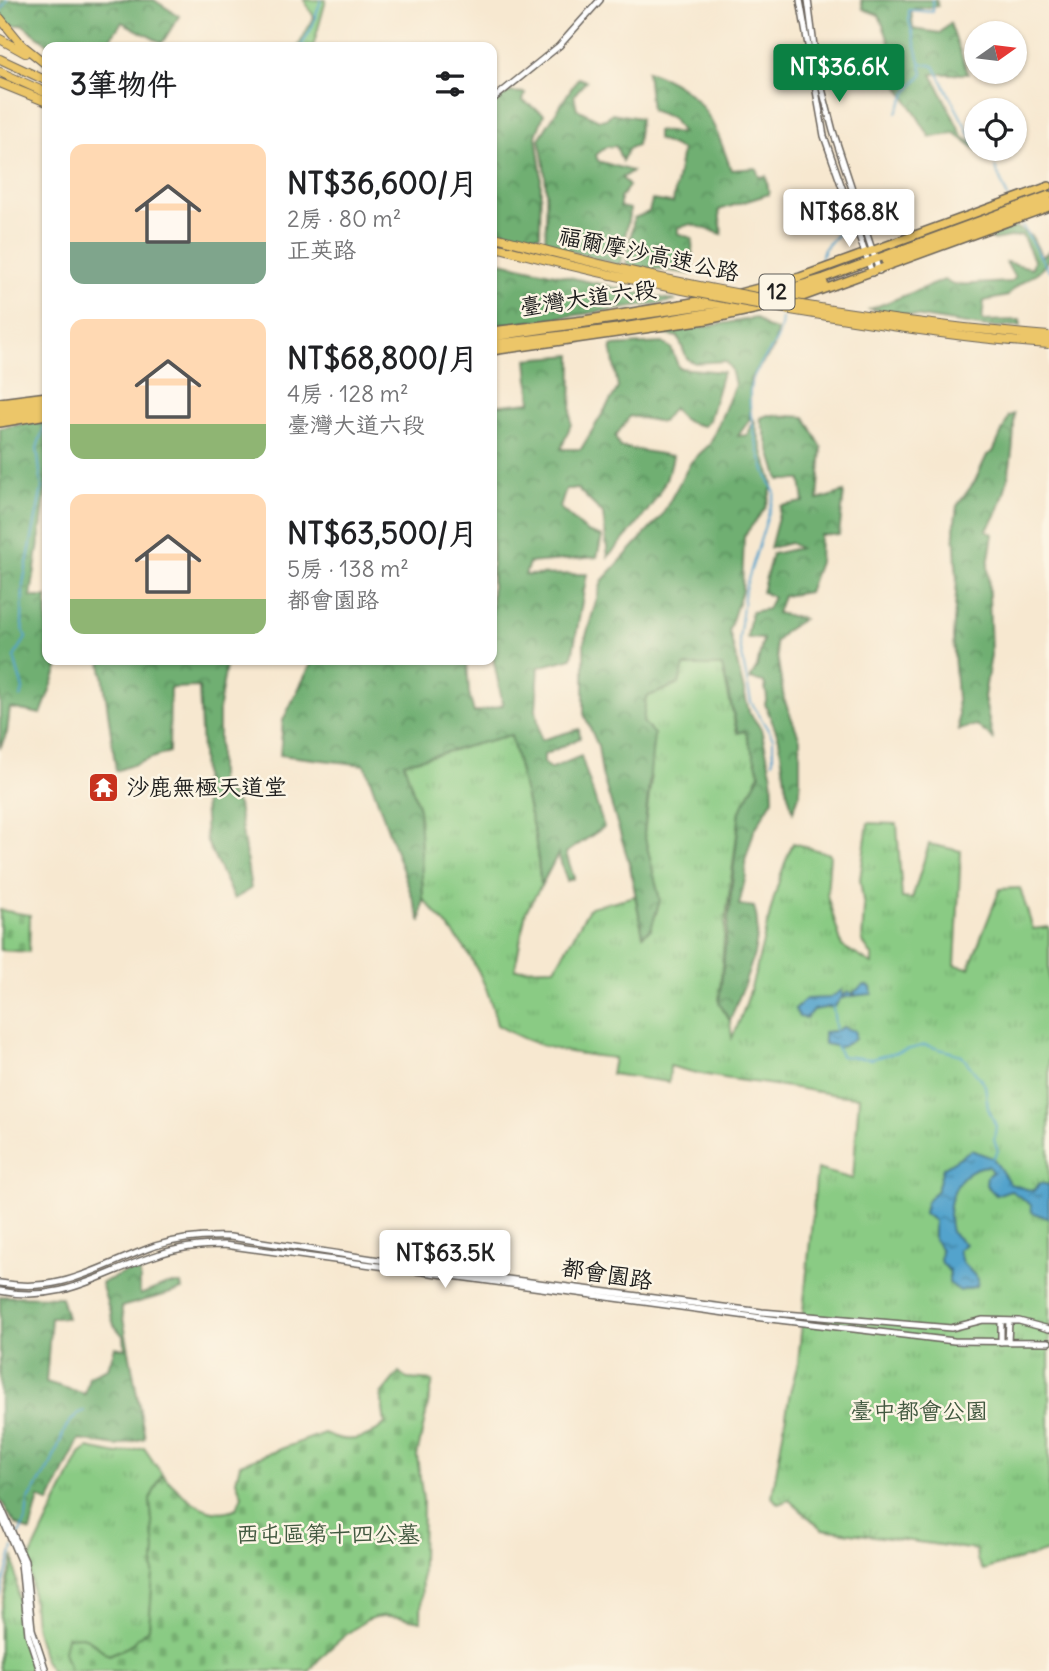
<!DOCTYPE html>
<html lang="zh-TW">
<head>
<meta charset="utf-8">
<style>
  body { margin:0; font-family:Delius,"LXGW WenKai TC",sans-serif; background:#f2f2f2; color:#202124; height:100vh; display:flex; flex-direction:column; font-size:26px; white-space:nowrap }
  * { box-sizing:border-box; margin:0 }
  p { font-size:23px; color:#757577 }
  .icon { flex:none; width:38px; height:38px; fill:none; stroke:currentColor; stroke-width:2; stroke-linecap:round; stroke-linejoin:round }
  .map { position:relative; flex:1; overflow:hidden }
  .drawer { position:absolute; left:42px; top:42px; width:455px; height:623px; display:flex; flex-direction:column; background:#fff; border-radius:14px; box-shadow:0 2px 5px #0004 }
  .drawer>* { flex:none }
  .needle { width:46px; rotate:76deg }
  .buttons { position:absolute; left:964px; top:21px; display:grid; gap:14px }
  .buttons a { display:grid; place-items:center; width:63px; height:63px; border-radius:50%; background:#fff; box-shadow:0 2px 5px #0004; font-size:35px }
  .price { position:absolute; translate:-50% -60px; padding:0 16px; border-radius:7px; background:#fff; color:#222; font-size:23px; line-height:46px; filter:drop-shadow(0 2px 4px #0008) }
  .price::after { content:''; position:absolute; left:50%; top:42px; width:21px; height:16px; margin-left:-10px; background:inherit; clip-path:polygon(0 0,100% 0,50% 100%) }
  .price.active { background:#0b8043; color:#fff }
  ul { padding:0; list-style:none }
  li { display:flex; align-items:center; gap:21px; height:175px; padding:0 28px }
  li span { display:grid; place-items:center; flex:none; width:196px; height:140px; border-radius:14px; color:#555 }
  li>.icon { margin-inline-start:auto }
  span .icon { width:84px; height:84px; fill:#fffc; stroke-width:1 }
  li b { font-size:30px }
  h2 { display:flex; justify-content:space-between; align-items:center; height:84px; padding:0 28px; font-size:30px }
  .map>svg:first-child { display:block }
  .grass { fill:url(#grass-tufts); stroke:#537450; stroke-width:2 }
  .forest { fill:url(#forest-crowns); stroke:#466647; stroke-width:2 }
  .cemetery { fill:url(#cemetery-stones); stroke:#537450; stroke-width:2 }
  .water { fill:url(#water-ripples); stroke:#376074; stroke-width:2 }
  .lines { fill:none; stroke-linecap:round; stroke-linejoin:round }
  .stream { stroke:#52a3cc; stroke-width:2 }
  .tertiary-casing { stroke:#69635b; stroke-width:8 }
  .primary-casing { stroke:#69635b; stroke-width:10 }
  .motorway-casing { stroke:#69635b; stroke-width:10 }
  .tertiary { stroke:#fff; stroke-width:5 }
  .primary { stroke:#ecc669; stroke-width:7 }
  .motorway { stroke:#ecc669; stroke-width:8 }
  .motorway-bridge-casing { stroke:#69635b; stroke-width:10; stroke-linecap:butt }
  .motorway-bridge { stroke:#ecc669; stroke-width:8 }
  .labels { text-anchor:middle; stroke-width:5; stroke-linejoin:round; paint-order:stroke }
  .shield { fill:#fcf5e5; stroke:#5f5d58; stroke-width:2 }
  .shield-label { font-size:21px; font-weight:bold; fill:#1c1c1c }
  .street-label { font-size:23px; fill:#1c1c1c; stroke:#fcf5e5 }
  .poi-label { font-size:23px; fill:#1c1c1c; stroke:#fcf5e5; text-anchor:start }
  .park-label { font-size:23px; fill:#425940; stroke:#fcf5e5 }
</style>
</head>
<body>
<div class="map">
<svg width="1049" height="1671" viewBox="0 0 1049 1671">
  <defs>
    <pattern id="grass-tufts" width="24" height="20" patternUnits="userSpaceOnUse" patternTransform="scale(1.75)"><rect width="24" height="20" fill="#8acb84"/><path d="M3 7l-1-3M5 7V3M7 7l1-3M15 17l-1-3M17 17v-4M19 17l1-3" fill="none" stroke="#76ae71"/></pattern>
    <pattern id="forest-crowns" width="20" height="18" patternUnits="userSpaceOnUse" patternTransform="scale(1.75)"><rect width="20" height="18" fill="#6faf72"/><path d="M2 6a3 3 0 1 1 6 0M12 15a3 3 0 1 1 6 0" fill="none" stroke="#5a8e5d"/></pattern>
    <pattern id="cemetery-stones" width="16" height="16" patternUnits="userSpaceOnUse" patternTransform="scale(1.75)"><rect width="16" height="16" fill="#8acb84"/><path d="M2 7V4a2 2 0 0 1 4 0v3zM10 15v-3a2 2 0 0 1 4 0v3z" fill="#76ae71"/></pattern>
    <pattern id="water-ripples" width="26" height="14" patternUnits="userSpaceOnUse" patternTransform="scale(1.75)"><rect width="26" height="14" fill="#52a3cc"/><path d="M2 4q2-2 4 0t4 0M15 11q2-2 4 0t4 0" fill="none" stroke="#4384a5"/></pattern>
  </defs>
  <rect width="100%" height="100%" fill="#fcf5e5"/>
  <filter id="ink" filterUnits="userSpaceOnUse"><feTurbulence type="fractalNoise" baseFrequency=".0143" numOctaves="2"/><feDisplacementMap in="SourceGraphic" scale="14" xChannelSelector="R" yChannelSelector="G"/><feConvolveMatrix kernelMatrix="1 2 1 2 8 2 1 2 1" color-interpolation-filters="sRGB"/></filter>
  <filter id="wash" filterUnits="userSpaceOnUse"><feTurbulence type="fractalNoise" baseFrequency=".00686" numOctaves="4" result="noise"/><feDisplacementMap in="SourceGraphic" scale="28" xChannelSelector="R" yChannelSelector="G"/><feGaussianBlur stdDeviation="1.57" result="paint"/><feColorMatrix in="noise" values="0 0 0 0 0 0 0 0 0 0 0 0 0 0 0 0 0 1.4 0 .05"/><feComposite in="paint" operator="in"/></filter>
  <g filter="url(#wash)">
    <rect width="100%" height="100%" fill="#f7e8d0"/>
    <!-- grass -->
    <path class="grass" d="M 304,0 L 326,0 L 313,47 L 298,47 L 314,17 Z
      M 684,666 L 722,666 L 737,733 L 745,730 L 760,774 L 740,811 L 725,925 L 719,1003 L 730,1021 L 732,1038 C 762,976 765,905 793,843 L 830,854 L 827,895 L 842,946 L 872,964 L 872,956 L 862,941 L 864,908 L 860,879 L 868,823 L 897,824 L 902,898 L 912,899 L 929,844 L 961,851 L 955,965 L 969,968 L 1000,889 L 1020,888 L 1033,929 L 1049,927 L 1049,1551 L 983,1570 L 977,1560 L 976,1550 L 822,1529 L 789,1500 L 778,1504 L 772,1497 L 790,1392 L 798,1363 L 817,1169 L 853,1179 L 859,1097 C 834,1096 812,1090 788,1087 C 749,1081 709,1078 670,1066 L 669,1082 L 611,1074 L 614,1058 C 568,1053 537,1049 497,1025 C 485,969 461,939 423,899 L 419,809 L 403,763 L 511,734 L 535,836 L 541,886 L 526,911 L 515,969 L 555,968 L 590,907 L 635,896 L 643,935 L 651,929 L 660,900 L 644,834 L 651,781 L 643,722 L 646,697 L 678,684 Z
      M 88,1448 L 118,1454 L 144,1448 L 162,1474 L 150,1500 L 155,1550 L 149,1628 L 128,1647 L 109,1655 L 83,1636 L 64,1651 L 70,1671 L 51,1671 L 44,1660 L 35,1625 L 29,1560 L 80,1454 Z
      M 14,1556 L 23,1647 L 34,1671 L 0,1671 L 0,1614 Z"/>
    <!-- forest -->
    <path class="forest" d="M 1,0 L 154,0 L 179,16 L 162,43 L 122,22 L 104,47 L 52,47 L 23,25 L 0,25 Z
      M 861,0 L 937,0 L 938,6 L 911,10 L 913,29 L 940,33 L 950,23 L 968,74 L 932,74 L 963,137 L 985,152 L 981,153 L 955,134 L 930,137 L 893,77 L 827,83 L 824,61 L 862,62 L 861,55 L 888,49 L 889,41 L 879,15 L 863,9 Z
      M 647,71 C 701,88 714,120 731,170 L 756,168 L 759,177 L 766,176 L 769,194 L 719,210 L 722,234 L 691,224 L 678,228 L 678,234 L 692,238 L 693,274 L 626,265 L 634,218 L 649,212 L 652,200 L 673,203 L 682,150 L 657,139 L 657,131 L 682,133 L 672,118 L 651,110 Z
      M 578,78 L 586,81 L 574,95 L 577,109 L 599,120 L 606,119 L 612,113 L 640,118 L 637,145 L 629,148 L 622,161 L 616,146 L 606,147 L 596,155 L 598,161 L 632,171 L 622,178 L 629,186 L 620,198 L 620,207 L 630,209 L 620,265 L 545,244 C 547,209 548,174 539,139 Z
      M 508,92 L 525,93 L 523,101 L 544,114 L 536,136 L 541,170 L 540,235 L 515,237 L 492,231 L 492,106 Z
      M 1016,227 L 1032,237 L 1042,257 L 1049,251 C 1049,276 1019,277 1008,296 L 984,301 L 982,321 L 1020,320 L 1021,326 L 985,327 L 870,309 L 944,280 L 953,285 L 1010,282 L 1015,278 L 1006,262 L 1032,268 L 1034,260 L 1022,235 L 993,240 L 988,237 Z
      M 492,260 L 676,301 L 492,327 Z
      M 756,318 L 766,327 L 777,330 L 774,348 L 750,379 L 750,419 L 738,436 L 747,435 L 754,420 L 773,484 L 766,507 L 744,536 L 742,590 L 729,630 L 749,712 L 761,729 L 772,776 L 773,799 L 754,831 L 745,861 L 746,875 L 739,905 L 754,907 C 766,943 742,987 730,1021 L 719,1003 L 740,811 L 760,774 L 745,731 L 738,733 L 722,666 L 684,666 L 679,684 L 646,697 L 643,722 L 654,734 L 644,834 L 660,900 L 651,929 L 643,935 L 630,866 L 602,774 L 598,746 L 584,714 L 584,643 L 602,581 L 661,517 L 691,462 L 710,444 L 735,385 L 731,369 L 725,361 L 695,363 L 687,359 L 678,337 L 662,334 Z
      M 662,343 L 671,348 L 679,368 L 723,372 L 709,420 L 704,426 C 688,423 682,421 673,408 L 662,422 L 630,416 L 615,437 L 620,447 L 673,456 C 666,496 634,528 608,557 L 603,514 L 578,489 L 566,489 L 560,508 L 587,532 L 602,537 L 597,557 L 529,563 L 525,575 L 587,574 L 572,658 L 539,667 L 536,709 L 541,740 L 579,729 L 580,738 L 544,755 L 544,763 L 550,769 L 581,756 L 604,827 L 566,853 L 574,878 L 567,881 L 558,854 L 541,886 L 535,836 L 511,735 L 404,763 L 419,809 L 423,899 L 421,922 L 365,765 L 280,755 L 283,720 L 313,660 L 467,660 L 469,693 L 474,713 L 503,705 L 492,653 L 492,406 L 531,402 L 527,359 L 572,355 L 571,424 L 561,449 L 581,449 L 618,388 L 611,346 Z
      M 1014,414 C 1015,444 1007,509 986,530 L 993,534 L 988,565 L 991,655 L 984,697 L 993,739 L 976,725 L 959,730 L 953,637 L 957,580 L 954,529 L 957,506 L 975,481 L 987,455 L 993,452 L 1009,416 Z
      M 768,415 L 805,417 L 822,448 L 818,500 L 844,492 L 839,535 L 820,535 L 819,562 L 808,592 L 783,596 L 777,613 L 803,619 L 785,631 L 775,643 L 784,699 L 800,739 L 800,793 L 793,811 L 786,787 L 779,739 L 765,704 L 767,697 L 764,682 L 750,679 L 757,667 L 763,639 L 747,638 L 751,612 L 767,609 L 773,597 L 762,592 L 772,554 L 799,548 L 790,543 L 770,548 L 781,506 L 804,502 L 801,480 L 779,480 L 760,418 Z
      M 40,421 C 59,449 35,559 31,597 L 47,597 L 47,660 L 61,660 L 41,714 L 10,708 L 7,733 L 0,748 L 0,428 Z
      M 101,660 L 227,660 L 219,706 L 219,781 L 238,805 L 251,889 L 234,899 L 206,840 L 199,687 L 170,688 L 169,752 L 116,771 Z
      M 140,1266 L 140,1295 L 167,1284 L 181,1284 L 182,1290 L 121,1307 L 145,1438 L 117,1446 L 79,1440 L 49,1503 L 39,1498 L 30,1532 L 15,1524 L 0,1499 L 0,1296 L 61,1297 L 67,1318 L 51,1318 L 46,1382 L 85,1394 L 89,1376 L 108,1368 L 115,1347 L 125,1349 L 124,1337 L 114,1325 L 101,1283 Z"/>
    <!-- cemetery -->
    <path class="cemetery" d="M 0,910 L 30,915 L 29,952 L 0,950 Z
      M 399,1372 L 407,1379 L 433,1381 L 417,1456 L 423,1500 L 421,1621 C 406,1618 382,1612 367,1620 C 351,1629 319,1656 310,1671 L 70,1671 L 64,1651 L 67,1637 L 83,1636 L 109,1655 L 128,1647 L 149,1628 L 155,1550 L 150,1500 L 162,1474 C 181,1494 207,1522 237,1508 L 242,1495 L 236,1481 L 240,1464 L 324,1433 C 347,1444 365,1441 385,1424 L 381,1394 Z"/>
    <!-- water -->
    <path class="water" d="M 864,985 L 871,987 L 872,994 C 861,995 851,995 840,999 L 835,1006 L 814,1010 L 806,1018 L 799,1017 L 795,1009 L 806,999 L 830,998 L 842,990 L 842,996 L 849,992 L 855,995 L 854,992 Z
      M 842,1027 L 855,1031 L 855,1039 L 841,1047 L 824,1044 L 824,1032 L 836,1031 Z
      M 971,1150 L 993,1158 L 1010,1184 L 1033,1191 L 1040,1183 L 1049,1185 L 1049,1219 L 1032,1212 L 1031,1205 L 1010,1190 L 996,1195 L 986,1185 L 987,1176 L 992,1172 L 988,1166 C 954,1169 945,1205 951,1232 L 965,1244 L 958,1250 L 962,1262 L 978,1279 L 977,1286 L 960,1291 L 949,1283 L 949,1271 L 940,1261 L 941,1250 L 934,1239 L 934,1221 L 924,1213 C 926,1198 928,1200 937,1190 L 943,1168 Z"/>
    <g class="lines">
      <!-- stream -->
      <path class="stream" d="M 0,12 L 7,0
        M 301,47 L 312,27 L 321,0
        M 921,63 L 934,66 L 976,146
        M 897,112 L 908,91 L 923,73 L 909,20 L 909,10 L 933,12 L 932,0
        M 980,149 L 992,161
        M 995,167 L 1008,198
        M 1020,222 L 1049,271
        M 818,266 L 824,249 L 843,228
        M 21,697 L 23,689 L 14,657 L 26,638 L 22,625 L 23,584 L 42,488 L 37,448 L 46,421
        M 773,762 L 773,738 L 751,702 L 739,640 L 745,589 L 775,493 C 762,469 741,401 754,376 C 765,352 780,347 782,318
        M 833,1007 L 836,1033
        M 836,1045 L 841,1056 L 871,1059 L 925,1045 L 961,1055 L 985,1085 L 988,1108 L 996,1126 L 994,1140 L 998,1151 L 993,1158
        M 19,1535 L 26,1519 L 28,1501 L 51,1464 L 66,1427 L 77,1414 L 84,1411
        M 0,1596 L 13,1548"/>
    </g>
  </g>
  <g filter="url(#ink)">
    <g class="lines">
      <defs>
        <path id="tertiary" d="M 800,0 L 824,136 L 872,273
          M 808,0 L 817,69 L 833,131 L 879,271
          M 492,100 L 559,46 L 600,0
          M 0,1283 C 64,1294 98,1266 155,1246 C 180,1238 204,1236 230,1237 L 484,1276 L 762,1312 L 951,1328 L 983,1320 L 1019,1321 L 1049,1329
          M 0,1291 C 64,1304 102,1272 160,1254 C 180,1247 202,1245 224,1245 L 762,1318 L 954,1341 L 1049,1342
          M 1001,1342 L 1001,1321
          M 1008,1342 L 1009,1321
          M 0,1505 L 25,1561 L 32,1629 L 46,1671
          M 0,1513 L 21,1563 L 28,1634 L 40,1671"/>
        <path id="primary" d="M 885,261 L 1049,201
          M 739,293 L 800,277 L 1049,186
          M 759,297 L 824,278 L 1049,195
          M 772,300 L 824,283
          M 786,303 L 1049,207
          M 492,331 L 584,320 L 717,298
          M 492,337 L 737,301
          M 492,344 L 617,328 L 754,305
          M 492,351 L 707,320 L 767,307
          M 0,402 L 47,396
          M 0,409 L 47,403
          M 0,416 L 47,409
          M 0,423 L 47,415"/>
        <path id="motorway" d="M 0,18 L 22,45 L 47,65
          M 0,39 L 25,53
          M 0,59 L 47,81
          M 0,72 L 47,93
          M 0,83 L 47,102"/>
      </defs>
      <!-- tertiary casing -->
      <use href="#tertiary" class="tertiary-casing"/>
      <!-- primary casing -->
      <use href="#primary" class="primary-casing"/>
      <!-- motorway casing -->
      <use href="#motorway" class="motorway-casing"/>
      <!-- tertiary -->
      <use href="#tertiary" class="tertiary"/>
      <!-- primary -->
      <use href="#primary" class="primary"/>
      <!-- motorway -->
      <use href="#motorway" class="motorway"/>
      <defs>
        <path id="motorway-bridge" d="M 492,236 C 670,286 864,321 1049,336
          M 492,246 C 601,275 710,297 821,315 C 897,327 972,339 1049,344"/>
      </defs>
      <!-- motorway-bridge casing -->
      <use href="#motorway-bridge" class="motorway-bridge-casing"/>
      <!-- motorway-bridge -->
      <use href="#motorway-bridge" class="motorway-bridge"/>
    </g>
  </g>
  <!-- icons -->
  <defs>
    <symbol id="temple-square" viewBox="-11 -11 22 22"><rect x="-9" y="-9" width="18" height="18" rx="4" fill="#c8321e" stroke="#fcf5e5"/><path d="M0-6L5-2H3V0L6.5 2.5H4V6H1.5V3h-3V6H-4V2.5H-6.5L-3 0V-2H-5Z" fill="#fff"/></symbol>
  </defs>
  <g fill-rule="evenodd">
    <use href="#temple-square" x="86" y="770" width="35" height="35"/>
  </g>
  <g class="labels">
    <!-- shield labels -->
    <rect class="shield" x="759.5" y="274.5" width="35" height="35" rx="5"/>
    <g class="shield-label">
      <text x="777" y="299">12</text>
    </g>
    <!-- street labels -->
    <g class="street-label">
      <text transform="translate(649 254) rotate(12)" y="8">福爾摩沙高速公路</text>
      <text transform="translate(588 298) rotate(-8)" y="8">臺灣大道六段</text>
      <text transform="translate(607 1274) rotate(9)" y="8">都會園路</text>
    </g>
    <!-- poi labels -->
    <g class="poi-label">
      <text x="126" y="795">沙鹿無極天道堂</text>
    </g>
    <!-- park labels -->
    <g class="park-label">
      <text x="919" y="1419">臺中都會公園</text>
      <text x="328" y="1542">西屯區第十四公墓</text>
    </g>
  </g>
</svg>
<div class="buttons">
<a><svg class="needle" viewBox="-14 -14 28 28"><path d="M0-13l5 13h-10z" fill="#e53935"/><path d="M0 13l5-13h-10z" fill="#757577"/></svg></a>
<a><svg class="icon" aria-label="locate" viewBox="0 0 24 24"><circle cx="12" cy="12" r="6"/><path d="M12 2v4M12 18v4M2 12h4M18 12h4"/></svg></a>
</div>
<b class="price active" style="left:839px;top:104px">NT$36.6K</b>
<b class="price" style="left:849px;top:249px">NT$68.8K</b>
<b class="price" style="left:445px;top:1290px">NT$63.5K</b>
<section class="drawer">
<h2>3筆物件<svg class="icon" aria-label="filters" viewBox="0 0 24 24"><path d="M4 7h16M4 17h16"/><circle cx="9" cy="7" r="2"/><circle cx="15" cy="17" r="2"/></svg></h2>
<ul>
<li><span style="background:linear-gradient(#ffd9b3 70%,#7fa58c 0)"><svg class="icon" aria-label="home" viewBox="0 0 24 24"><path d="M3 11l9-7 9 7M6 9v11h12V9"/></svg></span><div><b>NT$36,600/月</b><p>2房 · 80 m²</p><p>正英路</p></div></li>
<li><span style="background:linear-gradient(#ffd9b3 75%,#8fb573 0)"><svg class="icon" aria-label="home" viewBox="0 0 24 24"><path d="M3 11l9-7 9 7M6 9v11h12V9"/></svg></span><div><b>NT$68,800/月</b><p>4房 · 128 m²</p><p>臺灣大道六段</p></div></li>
<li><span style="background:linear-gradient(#ffd9b3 75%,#8fb573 0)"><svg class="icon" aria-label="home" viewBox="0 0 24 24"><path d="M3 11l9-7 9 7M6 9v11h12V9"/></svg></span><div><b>NT$63,500/月</b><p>5房 · 138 m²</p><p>都會園路</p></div></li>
</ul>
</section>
</div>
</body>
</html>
